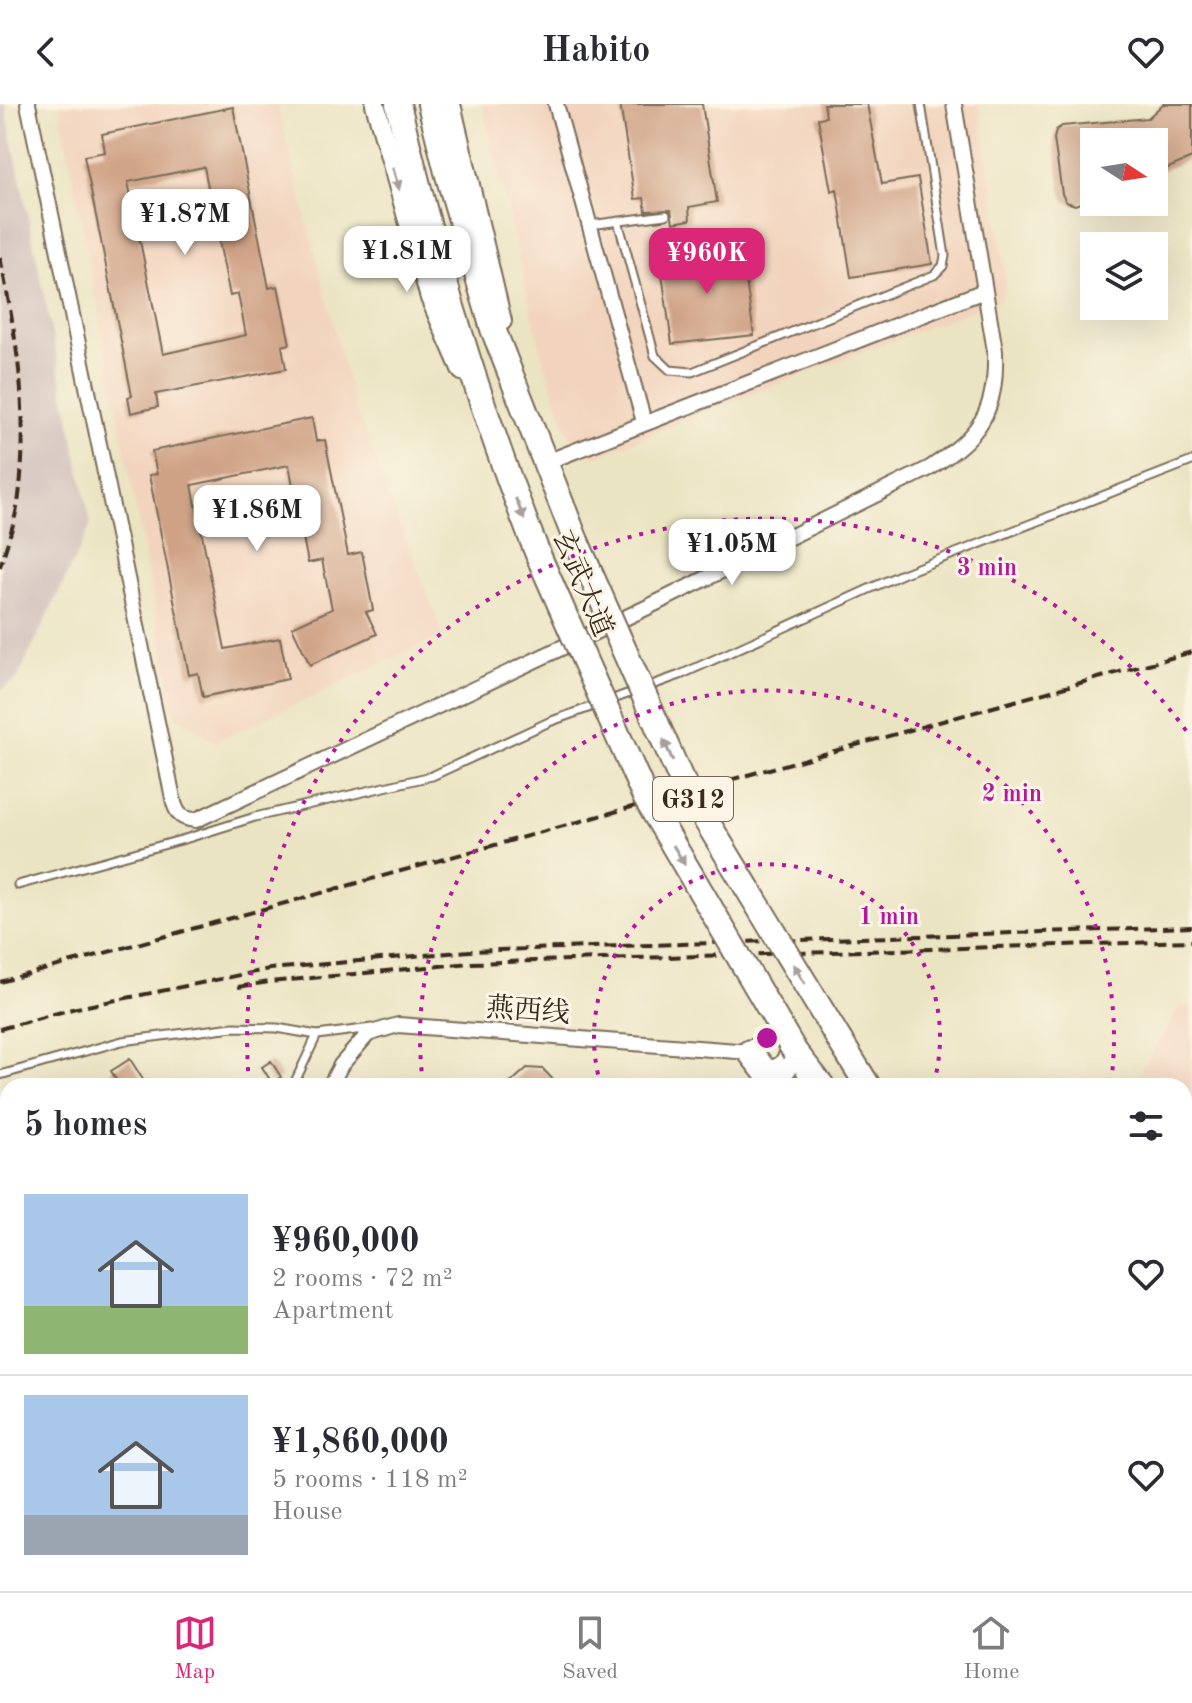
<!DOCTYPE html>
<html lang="en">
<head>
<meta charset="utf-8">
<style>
  body { margin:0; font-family:"Old Standard TT","Noto Serif SC",serif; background:#f7f7f7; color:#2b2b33; height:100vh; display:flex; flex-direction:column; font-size:30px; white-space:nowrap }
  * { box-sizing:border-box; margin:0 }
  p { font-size:26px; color:#7c7c81 }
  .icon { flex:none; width:44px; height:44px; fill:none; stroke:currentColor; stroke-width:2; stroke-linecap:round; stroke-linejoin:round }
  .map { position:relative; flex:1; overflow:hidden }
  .sheet { position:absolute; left:0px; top:974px; width:1192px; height:514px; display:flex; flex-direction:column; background:#fff; border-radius:24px 24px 0 0; box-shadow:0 8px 32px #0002 }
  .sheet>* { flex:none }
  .needle { width:52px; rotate:102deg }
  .tools { position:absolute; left:1080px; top:24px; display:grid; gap:16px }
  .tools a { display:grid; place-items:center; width:88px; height:88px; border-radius:0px; background:#fff; box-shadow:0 8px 32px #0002; font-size:40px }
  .price { position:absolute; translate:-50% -68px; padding:0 18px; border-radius:16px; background:#fff; color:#222; font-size:26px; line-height:52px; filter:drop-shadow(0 2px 4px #0008) }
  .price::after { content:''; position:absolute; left:50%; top:48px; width:24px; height:18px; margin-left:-12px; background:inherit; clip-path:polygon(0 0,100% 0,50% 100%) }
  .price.active { background:#db2777; color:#fff }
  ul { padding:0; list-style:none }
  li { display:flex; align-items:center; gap:24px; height:200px; padding:0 24px }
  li+li { border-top:2px solid #e1e1e2 }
  li span { display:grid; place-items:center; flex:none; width:224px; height:160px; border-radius:0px; color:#555 }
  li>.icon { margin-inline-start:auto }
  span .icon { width:96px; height:96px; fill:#fffc; stroke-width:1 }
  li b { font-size:34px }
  h2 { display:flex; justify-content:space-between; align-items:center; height:96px; padding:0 24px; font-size:34px }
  header { display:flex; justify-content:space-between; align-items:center; height:104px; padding:0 24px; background:#fff; font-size:36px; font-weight:700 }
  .menu { display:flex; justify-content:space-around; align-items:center; height:112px; border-top:2px solid #e1e1e2; background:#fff; font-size:22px; color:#7c7c81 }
  .menu a { display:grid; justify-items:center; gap:4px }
  .menu .active { color:#db2777 }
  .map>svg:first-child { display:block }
  .built { fill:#f2d4be }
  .industrial { fill:#cfc0ba }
  .building { fill:#cfa285; fill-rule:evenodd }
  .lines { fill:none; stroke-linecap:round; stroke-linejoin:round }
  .service-casing { stroke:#796b58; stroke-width:11 }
  .minor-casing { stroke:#796b58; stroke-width:18 }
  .tertiary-casing { stroke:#796b58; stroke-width:22 }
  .primary-casing { stroke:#796b58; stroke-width:28 }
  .trunk-casing { stroke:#796b58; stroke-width:28 }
  .service { stroke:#fff; stroke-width:7 }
  .minor { stroke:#fff; stroke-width:14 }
  .tertiary { stroke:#fff; stroke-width:18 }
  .primary { stroke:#fff; stroke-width:24 }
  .trunk { stroke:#fff; stroke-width:24 }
  .rail { stroke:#3b2a1e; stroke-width:4; stroke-dasharray:12 6; stroke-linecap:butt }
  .trunk-bridge-casing { stroke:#796b58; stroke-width:28; stroke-linecap:butt }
  .trunk-bridge { stroke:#fff; stroke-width:24 }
  .oneway { fill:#a79f9a }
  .ring { fill:none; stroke:#b5179e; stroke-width:4; stroke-dasharray:4 8 }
  .labels { text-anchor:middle; stroke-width:6; stroke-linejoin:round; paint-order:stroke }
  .shield { fill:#fcf5e5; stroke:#75675a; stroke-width:2 }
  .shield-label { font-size:26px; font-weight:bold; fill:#3b2a1e }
  .street-label { font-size:28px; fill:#3b2a1e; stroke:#fcf5e5 }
  .centre { fill:#b5179e; stroke:#fcf5e5; stroke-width:4 }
  .ring-label { font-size:24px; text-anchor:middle; font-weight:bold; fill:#b5179e; stroke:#fcf5e5; stroke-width:6; stroke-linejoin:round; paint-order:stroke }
</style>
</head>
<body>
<header><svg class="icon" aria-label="back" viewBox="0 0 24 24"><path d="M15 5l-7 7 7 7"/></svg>Habito<svg class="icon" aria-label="heart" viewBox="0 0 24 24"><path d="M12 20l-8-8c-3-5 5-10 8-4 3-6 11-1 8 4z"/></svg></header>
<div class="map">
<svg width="1192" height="1487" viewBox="0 0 1192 1487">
  <rect width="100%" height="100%" fill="#fcf5e5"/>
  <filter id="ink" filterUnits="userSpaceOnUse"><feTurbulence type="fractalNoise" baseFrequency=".0125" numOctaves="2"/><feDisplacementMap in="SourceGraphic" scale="16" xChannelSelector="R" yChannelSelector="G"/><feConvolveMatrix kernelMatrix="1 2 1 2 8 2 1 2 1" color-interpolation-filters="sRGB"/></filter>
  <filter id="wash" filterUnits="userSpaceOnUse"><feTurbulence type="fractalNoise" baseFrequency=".006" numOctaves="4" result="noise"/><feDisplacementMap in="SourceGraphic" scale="32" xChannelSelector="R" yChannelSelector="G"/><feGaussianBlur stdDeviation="1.8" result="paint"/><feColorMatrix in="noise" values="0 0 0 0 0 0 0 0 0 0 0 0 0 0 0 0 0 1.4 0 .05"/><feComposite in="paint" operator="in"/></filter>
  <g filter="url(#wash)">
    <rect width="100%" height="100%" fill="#ebe4c3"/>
    <!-- built -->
    <path class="built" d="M 59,0 L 277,0 L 354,301 L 443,531 L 215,638 L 175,611 Z
      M 482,0 L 979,0 L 1005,169 L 1004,187 L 1000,196 L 730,298 L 597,352 L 584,351 L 578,347 L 566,324 L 542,252 Z
      M 1180,902 L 1192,902 L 1192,1297 L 1184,1287 L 1184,982 L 1132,982 Z"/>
    <!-- industrial -->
    <path class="industrial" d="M 0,0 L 5,0 L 91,421 L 17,575 L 0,587 Z"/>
    <g id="blocks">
      <!-- building -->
      <path class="building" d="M 620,0 L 702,0 L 717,98 L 689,103 L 690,116 L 673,119 L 671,106 L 646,107 L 644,94 L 635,95 Z
        M 824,0 L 867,0 L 882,80 L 918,74 L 932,160 L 851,173 L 837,85 L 831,87 L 818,14 L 826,13 Z
        M 1163,0 L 1192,0 L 1192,54 L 1154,70 L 1154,38 L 1094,38 L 1094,94 L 1075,101 L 1066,98 L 1062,90 L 1054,35 L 1056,26 L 1062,22 L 1148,14 Z
        M 233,3 L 269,184 L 278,182 L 290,240 L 282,242 L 286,265 L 156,290 L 158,303 L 131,309 L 128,293 L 132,292 L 84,52 L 105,48 L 102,30 ZM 204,63 L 230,192 L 238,190 L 246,231 L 163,250 L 128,78 Z
        M 741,143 L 754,231 L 672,240 L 660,156 Z
        M 312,314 L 316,337 L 325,336 L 348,451 L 362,448 L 373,506 L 366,508 L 377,530 L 310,561 L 292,523 L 332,505 L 322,456 L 308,459 L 289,361 L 192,381 L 225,545 L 280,534 L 288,575 L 203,593 L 198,569 L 189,571 L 149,371 L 157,370 L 152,347 Z
        M 130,955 L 147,982 L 120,982 L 111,967 Z
        M 271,957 L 281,973 L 272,979 L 262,963 Z
        M 527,964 L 543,965 L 559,982 L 507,982 Z"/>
    </g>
  </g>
  <g filter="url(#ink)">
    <use href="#blocks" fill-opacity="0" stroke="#796b58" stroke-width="2"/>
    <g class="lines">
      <defs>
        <path id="service" d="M 618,117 L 655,252 L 670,266 L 692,268 L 934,171 L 943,162 L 945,152 L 921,0
          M 590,121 L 666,111
          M 18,781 L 188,734 L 255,713 L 432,672 L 549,618 L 680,571 L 902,470 L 1192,357
          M 0,971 L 122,937 L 233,923 L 277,924 L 317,931 L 372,924
          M 293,982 L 317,931
          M 0,1183 L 8,1177
          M 1184,1249 L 1192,1242
          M 0,1353 L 8,1346
          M 145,1487 L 146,1480
          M 305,1487 L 314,1480
          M 800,1487 L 814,1480"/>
        <path id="minor" d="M 28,0 L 174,699 C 178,712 183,715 196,716 L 646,504 L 930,364 C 980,331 997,309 995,247 L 954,0
          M 556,0 L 644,318
          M 544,359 L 984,187
          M 330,982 L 341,961 L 368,930 L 398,921 L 750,948
          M 0,1300 L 8,1293"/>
        <path id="tertiary" d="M 375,0 L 430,194 L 462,267
          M 451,0 L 502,217"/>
        <path id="primary" d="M 1184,1353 L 1192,1361
          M 1184,1459 L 1192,1467"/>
        <path id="trunk" d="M 398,0 C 434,154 480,306 539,453
          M 430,0 L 447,68 L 493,225 L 576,437
          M 840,937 L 868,982
          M 750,948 L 768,971 L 784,964 L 795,948 L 822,982
          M 1184,1385 L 1192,1393
          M 1184,1426 L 1192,1434"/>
      </defs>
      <!-- service casing -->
      <use href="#service" class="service-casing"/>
      <!-- minor casing -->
      <use href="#minor" class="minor-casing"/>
      <!-- tertiary casing -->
      <use href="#tertiary" class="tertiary-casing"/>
      <!-- primary casing -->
      <use href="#primary" class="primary-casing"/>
      <!-- trunk casing -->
      <use href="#trunk" class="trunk-casing"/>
      <!-- service -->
      <use href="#service" class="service"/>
      <!-- minor -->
      <use href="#minor" class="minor"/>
      <!-- tertiary -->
      <use href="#tertiary" class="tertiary"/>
      <!-- primary -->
      <use href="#primary" class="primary"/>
      <!-- trunk -->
      <use href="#trunk" class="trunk"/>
      <!-- rail -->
      <path class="rail" d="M 0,153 C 17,237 29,306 19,392 C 16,415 7,440 0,463
        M 0,878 L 1192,548
        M 238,883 L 269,878 L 471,859 L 1192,837
        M 0,925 L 72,905 L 270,865 L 470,847 L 1192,823"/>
      <defs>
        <path id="trunk-bridge" d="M 576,437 L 681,675 L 840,937
          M 539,453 L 645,693 L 795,948"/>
      </defs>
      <!-- trunk-bridge casing -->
      <use href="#trunk-bridge" class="trunk-bridge-casing"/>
      <!-- trunk-bridge -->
      <use href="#trunk-bridge" class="trunk-bridge"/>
    </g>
    <!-- one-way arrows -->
    <defs><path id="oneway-solid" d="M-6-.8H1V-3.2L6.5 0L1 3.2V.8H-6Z" transform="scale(2)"/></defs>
    <g class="oneway">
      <use href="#oneway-solid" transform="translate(396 75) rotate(74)"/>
      <use href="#oneway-solid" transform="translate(520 405) rotate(68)"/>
      <use href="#oneway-solid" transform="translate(668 646) rotate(-114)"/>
      <use href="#oneway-solid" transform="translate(679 751) rotate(59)"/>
      <use href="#oneway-solid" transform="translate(799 870) rotate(-121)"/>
    </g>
  </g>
  <!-- distance rings -->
  <g class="ring">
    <path d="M601 982A173 173 0 1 1 933 982"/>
    <path d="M423 979A347 347 0 1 1 1111 979"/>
    <path d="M249 979A520 520 0 0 1 1190 632"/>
  </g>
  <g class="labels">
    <!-- shield labels -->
    <rect class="shield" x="653" y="673" width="80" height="44" rx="6"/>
    <g class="shield-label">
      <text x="693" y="704">G312</text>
    </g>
    <!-- street labels -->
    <g class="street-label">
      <text transform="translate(584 479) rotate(67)" y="10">玄武大道</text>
      <text transform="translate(528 905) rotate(4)" y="10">燕西线</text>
    </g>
  </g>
  <circle cx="767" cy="934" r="12" class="centre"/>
  <g class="ring-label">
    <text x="987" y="471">3 min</text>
    <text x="1012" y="697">2 min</text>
    <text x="889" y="820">1 min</text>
  </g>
</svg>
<div class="tools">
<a><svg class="needle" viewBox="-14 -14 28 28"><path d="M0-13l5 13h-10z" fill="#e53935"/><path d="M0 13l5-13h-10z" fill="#7c7c81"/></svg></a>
<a><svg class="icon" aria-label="layers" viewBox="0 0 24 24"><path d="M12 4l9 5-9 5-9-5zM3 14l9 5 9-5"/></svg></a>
</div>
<b class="price" style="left:185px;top:153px">¥1.87M</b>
<b class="price" style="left:407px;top:190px">¥1.81M</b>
<b class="price active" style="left:707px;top:192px">¥960K</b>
<b class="price" style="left:257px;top:449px">¥1.86M</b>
<b class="price" style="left:732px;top:483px">¥1.05M</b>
<section class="sheet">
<h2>5 homes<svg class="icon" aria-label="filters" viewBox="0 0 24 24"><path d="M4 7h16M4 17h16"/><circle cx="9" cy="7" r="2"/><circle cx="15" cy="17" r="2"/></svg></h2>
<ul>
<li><span style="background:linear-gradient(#a9c7e8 70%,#8fb573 0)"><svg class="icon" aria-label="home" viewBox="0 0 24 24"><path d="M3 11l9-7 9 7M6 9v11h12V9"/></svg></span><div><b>¥960,000</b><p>2 rooms · 72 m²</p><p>Apartment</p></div><svg class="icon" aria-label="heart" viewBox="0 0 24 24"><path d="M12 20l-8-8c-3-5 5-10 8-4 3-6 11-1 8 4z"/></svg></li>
<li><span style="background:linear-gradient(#a9c7e8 75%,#9aa5b1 0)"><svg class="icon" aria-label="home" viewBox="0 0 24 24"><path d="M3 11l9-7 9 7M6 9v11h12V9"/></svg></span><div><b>¥1,860,000</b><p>5 rooms · 118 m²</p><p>House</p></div><svg class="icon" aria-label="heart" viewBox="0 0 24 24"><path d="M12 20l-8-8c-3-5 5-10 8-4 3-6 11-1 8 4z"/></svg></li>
</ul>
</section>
</div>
<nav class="menu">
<a class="active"><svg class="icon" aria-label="map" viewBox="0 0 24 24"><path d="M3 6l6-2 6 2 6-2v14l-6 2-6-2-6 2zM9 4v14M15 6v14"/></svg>Map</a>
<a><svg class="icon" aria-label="saved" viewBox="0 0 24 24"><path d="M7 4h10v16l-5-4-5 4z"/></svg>Saved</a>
<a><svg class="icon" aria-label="home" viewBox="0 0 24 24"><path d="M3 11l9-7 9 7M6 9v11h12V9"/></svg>Home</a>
</nav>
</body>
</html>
